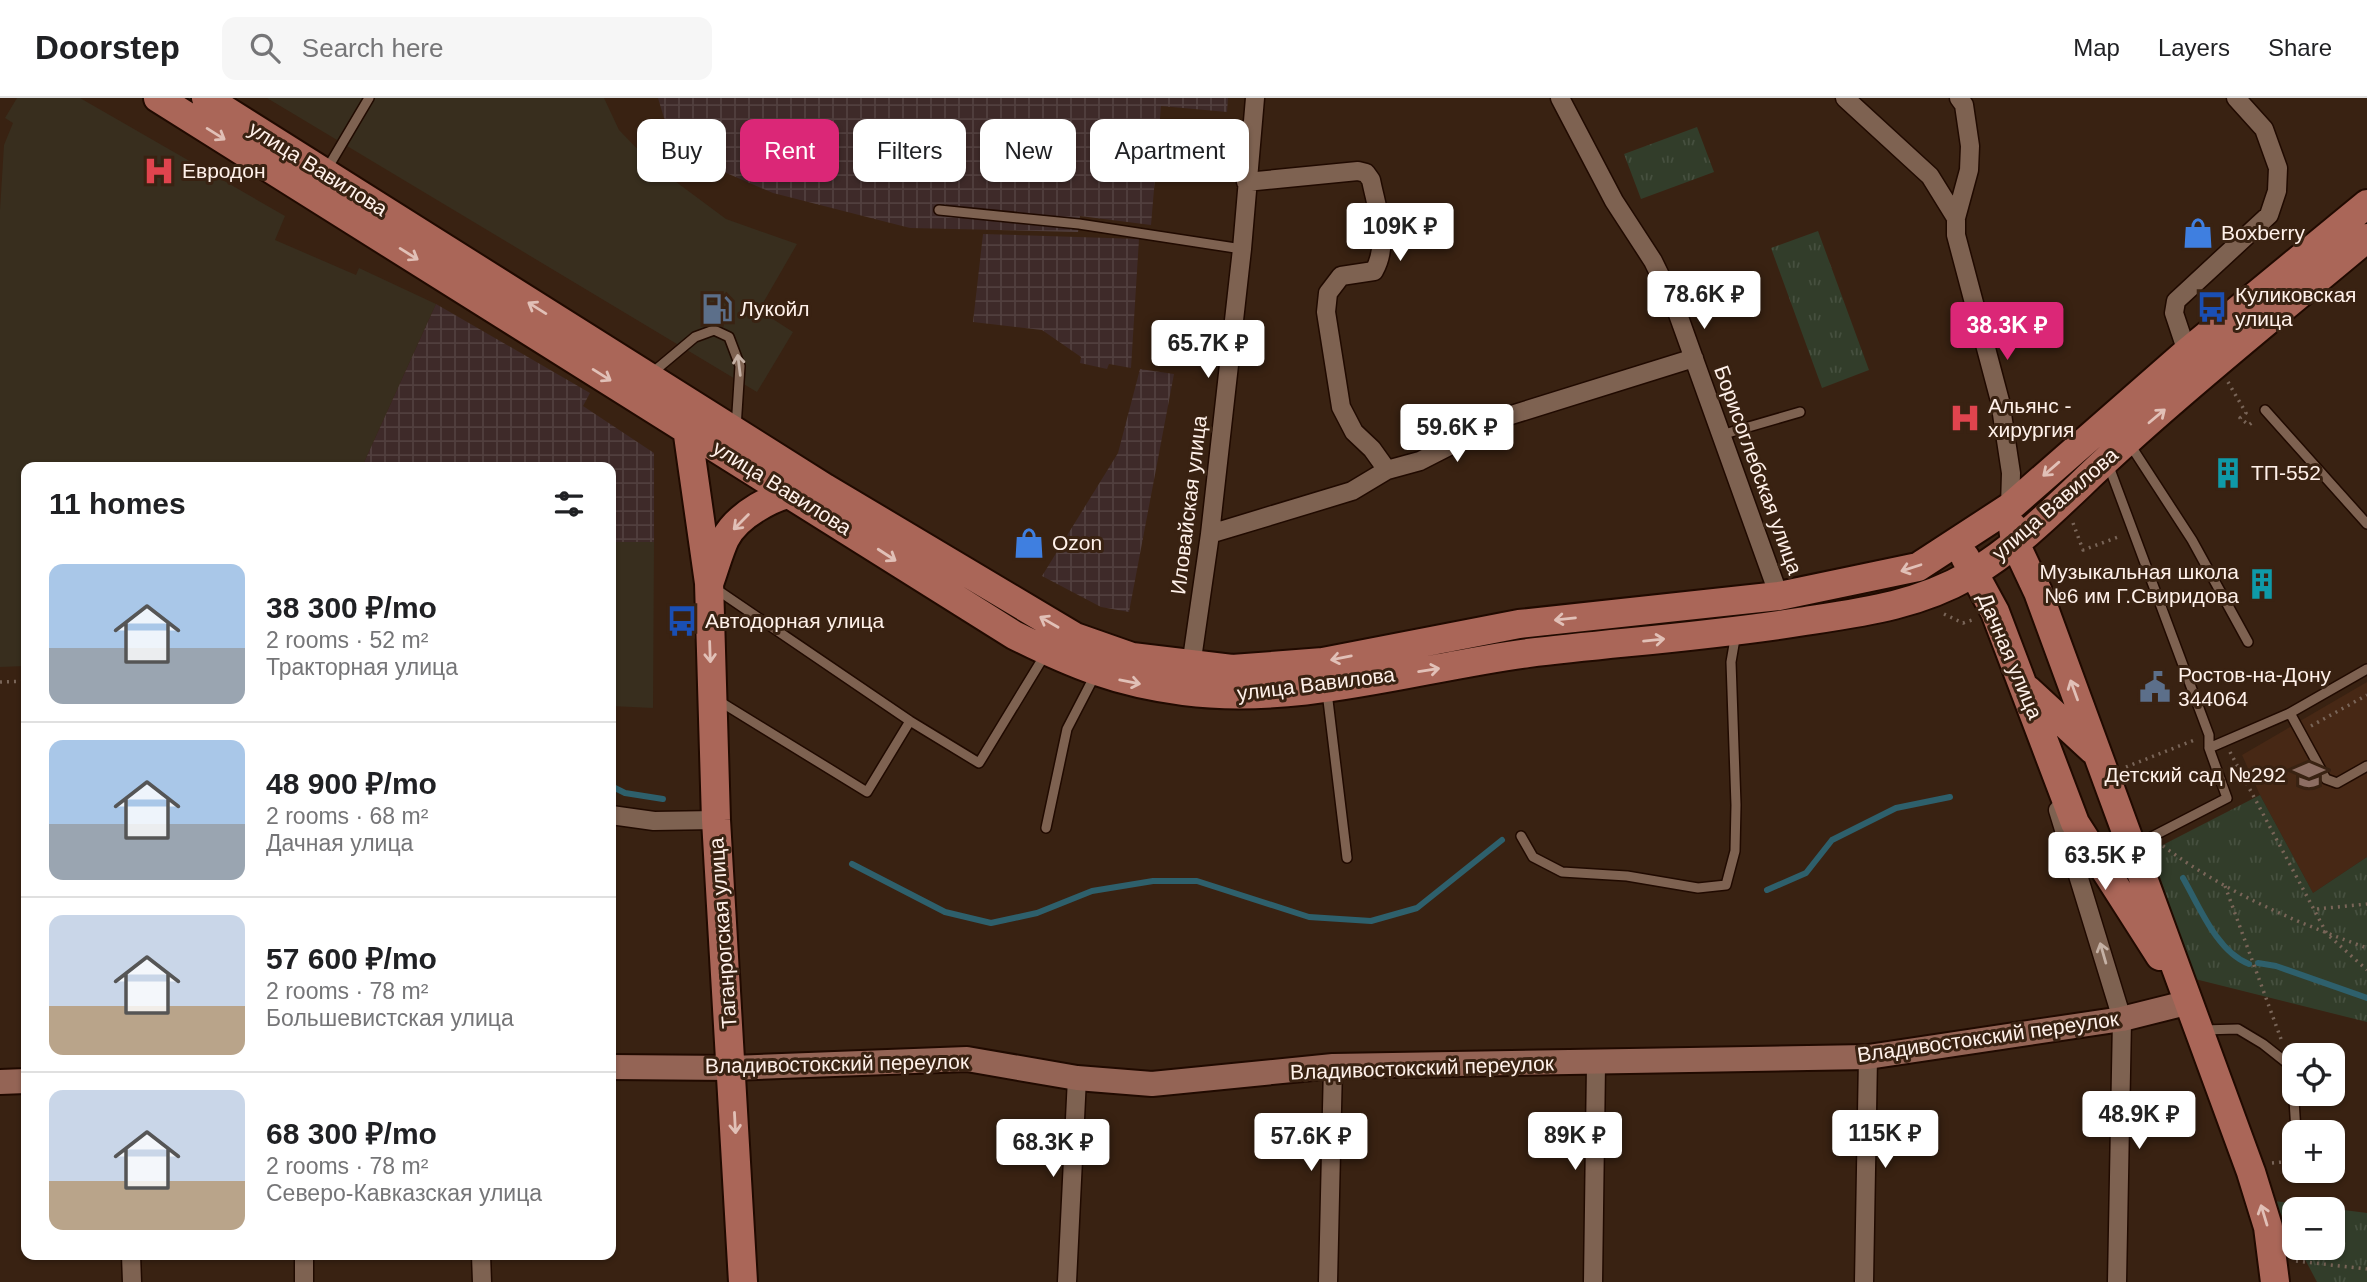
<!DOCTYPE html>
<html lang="en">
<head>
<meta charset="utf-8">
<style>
  body { margin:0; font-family:Arial,sans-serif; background:#f6f6f6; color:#202124; height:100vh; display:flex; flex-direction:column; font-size:26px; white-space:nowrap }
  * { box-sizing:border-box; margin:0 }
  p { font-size:23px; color:#757577 }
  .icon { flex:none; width:38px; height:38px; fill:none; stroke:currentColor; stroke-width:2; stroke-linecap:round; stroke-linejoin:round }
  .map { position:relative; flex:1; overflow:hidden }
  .panel { position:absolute; left:21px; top:364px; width:595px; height:798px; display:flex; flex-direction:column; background:#fff; border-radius:14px; box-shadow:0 2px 5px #0004 }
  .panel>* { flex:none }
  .banner { position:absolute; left:637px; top:21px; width:665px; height:63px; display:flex; gap:14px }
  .tools { position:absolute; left:2282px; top:945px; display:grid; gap:14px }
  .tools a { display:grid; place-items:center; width:63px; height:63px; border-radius:14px; background:#fff; box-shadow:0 2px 5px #0004; font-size:35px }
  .price { position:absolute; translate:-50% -60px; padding:0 16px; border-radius:7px; background:#fff; color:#222; font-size:23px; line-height:46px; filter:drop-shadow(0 2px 4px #0008) }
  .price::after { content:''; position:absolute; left:50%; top:42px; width:21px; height:16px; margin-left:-10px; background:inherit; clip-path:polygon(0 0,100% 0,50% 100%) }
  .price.selected { background:#db2777; color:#fff }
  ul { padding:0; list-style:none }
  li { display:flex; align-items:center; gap:21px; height:175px; padding:0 28px }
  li+li { border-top:2px solid #e0e0e0 }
  li span { display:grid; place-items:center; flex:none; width:196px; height:140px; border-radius:14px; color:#555 }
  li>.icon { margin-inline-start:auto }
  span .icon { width:84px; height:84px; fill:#fffc; stroke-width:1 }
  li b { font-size:30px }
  h2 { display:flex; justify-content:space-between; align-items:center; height:84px; padding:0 28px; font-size:30px }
  .tag { padding:0 24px; border-radius:14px; background:#fff; box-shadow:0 2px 5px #0004; font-size:24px; line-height:63px }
  .tag.selected { background:#db2777; color:#fff }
  header { display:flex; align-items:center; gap:42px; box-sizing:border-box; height:98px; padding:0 35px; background:#fff; border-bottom:2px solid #e0e0e0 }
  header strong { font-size:33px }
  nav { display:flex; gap:38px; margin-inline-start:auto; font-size:24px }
  .search { width:490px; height:63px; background:#f6f6f6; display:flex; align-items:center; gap:18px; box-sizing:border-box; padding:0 24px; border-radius:14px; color:#757577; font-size:26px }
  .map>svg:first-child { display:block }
  .commercial { fill:#382e1e }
  .industrial { fill:url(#industrial-grid) }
  .built { fill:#472815 }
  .grass { fill:url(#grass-tufts) }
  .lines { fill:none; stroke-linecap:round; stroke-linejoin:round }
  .stream { stroke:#2e606c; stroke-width:6 }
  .lane-casing { stroke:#200a00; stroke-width:12 }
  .street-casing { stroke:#200a00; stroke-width:21 }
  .secondary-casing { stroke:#200a00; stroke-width:28 }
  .primary-casing { stroke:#200a00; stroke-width:32 }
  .path { stroke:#796558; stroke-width:3.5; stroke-dasharray:2 5; stroke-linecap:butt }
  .lane { stroke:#7e6251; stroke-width:9 }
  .street { stroke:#7e6251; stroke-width:18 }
  .secondary { stroke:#946455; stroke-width:24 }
  .primary { stroke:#aa6658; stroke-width:28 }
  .oneway { stroke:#e1c0b7 }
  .oneway2 { stroke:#c5b1a5 }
  .labels { text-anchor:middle; stroke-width:6; stroke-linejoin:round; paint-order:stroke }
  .street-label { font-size:21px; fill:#fff1ea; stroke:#392212 }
  .poi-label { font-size:21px; fill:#fff1ea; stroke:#392212; text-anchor:start }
</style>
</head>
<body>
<header>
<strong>Doorstep</strong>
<div class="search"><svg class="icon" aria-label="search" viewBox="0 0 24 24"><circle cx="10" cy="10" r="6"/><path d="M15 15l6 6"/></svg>Search here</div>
<nav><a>Map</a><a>Layers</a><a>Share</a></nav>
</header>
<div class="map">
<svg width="2367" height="1184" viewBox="0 0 2367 1184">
  <defs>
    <pattern id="industrial-grid" width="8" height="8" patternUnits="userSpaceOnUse" patternTransform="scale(1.75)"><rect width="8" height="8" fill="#3e2a29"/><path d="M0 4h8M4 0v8" fill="none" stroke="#513f3e"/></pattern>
    <pattern id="grass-tufts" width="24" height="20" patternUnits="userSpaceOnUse" patternTransform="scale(1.75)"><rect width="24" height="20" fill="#323d2a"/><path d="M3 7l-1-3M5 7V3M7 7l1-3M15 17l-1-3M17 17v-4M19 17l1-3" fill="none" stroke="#46503f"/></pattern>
  </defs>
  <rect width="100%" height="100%" fill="#392212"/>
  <!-- commercial -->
  <path class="commercial" d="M 17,0 L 80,0 L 285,118 L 275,142 L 356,177 L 359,170 L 436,206 L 362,369 L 26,369 L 26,568 L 0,569 L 0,112 L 4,47 L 13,25 L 5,20 Z
    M 267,0 L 604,0 L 619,32 L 652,66 L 726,121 L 797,146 L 759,212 L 793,234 L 757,294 Z
    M 611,444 L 654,444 L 653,610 L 611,608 Z"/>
  <!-- industrial -->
  <path class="industrial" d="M 658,0 L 1228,0 L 1227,14 L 1161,8 L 1151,127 L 1080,118 L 1078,134 L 910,130 L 773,95 L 724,74 L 683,52 L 664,20 Z
    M 983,136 L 1139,141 L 1131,270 L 1109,266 L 1107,271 L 1080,265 L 1081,259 L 1042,232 L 973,224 Z
    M 436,206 L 590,295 L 583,308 L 654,355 L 654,444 L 611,444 L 611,369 L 362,369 Z
    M 1140,271 L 1174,276 L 1129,514 L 1101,509 L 1042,478 L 1118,355 Z"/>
  <!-- built -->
  <path class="built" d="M 2367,584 L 2367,759 L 2313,795 L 2260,697 L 2242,657 Z"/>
  <!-- grass -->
  <path class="grass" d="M 1697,29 L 1714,74 L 1641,101 L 1624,56 Z
    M 1818,133 L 1869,272 L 1822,290 L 1771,150 Z
    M 2260,697 L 2313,795 L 2367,759 L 2367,924 L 2195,881 L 2151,753 Z
    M 2274,1103 L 2367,1115 L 2367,1184 L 2317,1184 L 2299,1150 L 2333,1150 L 2333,1111 L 2294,1111 L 2294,1141 Z"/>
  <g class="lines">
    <!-- stream -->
    <path class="stream" d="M 611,688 L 625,695 L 663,701
      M 852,766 L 945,814 L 991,825 L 1037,815 L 1092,793 L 1153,783 L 1197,783 L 1309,819 L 1371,823 L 1417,810 L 1502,742
      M 2183,780 C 2199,808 2217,854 2249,866
      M 1767,792 L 1806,775 L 1832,742 L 1896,710 L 1950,699
      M 2258,865 L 2276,868 L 2367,900"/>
    <defs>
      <path id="lane" d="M 327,71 L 369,0
        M 939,112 L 1079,126 L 1242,151
        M 652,275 L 695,239 L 714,232 L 729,239 L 740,268 L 736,330
        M 2265,312 L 2367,426
        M 1721,337 L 1800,314
        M 2129,345 L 2192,442 L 2248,544
        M 2106,366 L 2111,374 L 2209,637 L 2209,650
        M 713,489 L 910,623 L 979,665 L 1046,555
        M 1327,594 L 1347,760
        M 719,603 L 867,694 L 910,623
        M 2290,615 L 2326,681 L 2337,685 L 2367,668
        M 1046,730 L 1067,631 L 1095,577
        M 1521,738 L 1533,759 L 1562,774 L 1627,778 L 1698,790 L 1726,787 L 1735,753 L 1736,707 L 1731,564 L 1736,535
        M 2134,748 L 2227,700 L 2209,650 L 2290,615 L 2367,571
        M 2202,932 L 2238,931 L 2263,946 L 2292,969 L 2296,1034"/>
      <path id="street" d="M 1560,0 L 1614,103 L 1653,163 L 1675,208 L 1779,498
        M 1845,0 L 1930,78 L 1956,120
        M 1959,0 L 1964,7 L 1970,48 L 1969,72 L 1956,120 L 1956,137 L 2000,303 L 2011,375 L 2010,409
        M 1246,84 L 1358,73 L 1366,75 L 1371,82 C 1377,112 1390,145 1374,173 L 1341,178 L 1328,195 L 1326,214 L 1341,309 L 1354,334 L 1372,351 L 1387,372
        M 2187,254 L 2174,215 L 2176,203 L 2269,117 L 2277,93 L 2278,70 L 2264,31 L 2236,0
        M 1210,436 L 1352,393 L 1387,372 L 1420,363 L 1508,318 L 1694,260
        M 1191,568 L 1210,436 L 1242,151 L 1255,0
        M 2058,712 L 2122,921 L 2117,1184
        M 611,717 L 654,723 L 716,722
        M 131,1157 L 132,1184
        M 304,1157 L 304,1184
        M 481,1157 L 482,1184
        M 1067,1184 L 1077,980
        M 1328,1184 L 1333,968
        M 1593,1184 L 1596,966
        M 1864,1184 L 1868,959"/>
      <path id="secondary" d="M 611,969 L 732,970 L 967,961 L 1077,980 L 1152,986 L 1333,968 L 1868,959 L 2122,921 L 2190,904
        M 0,984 L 26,983"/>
      <path id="primary" d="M 158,0 L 1014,537 C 1072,566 1118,585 1184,593 C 1299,608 1415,570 1528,555 C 1620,544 1713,538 1805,523 C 1864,514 1918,507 1970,477 C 2028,443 2075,389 2125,345 C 2203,274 2286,208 2367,140
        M 206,0 L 825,390 L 1075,539 L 1132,559 L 1232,571 L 1323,564 L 1519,526 L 1779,498 L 1918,469 L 2010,409 L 2187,254 L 2367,106
        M 687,330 L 709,485 L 716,722 L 743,1184
        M 2013,429 L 2015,445 L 2038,494 L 2251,1074 L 2268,1129 L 2275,1184
        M 1965,459 L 1995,514 L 2075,725 L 2160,858
        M 710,483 C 715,469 719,454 725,441 C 737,417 775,396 802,393
        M 2028,592 L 2093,652"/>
    </defs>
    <!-- lane casing -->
    <use href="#lane" class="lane-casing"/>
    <!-- street casing -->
    <use href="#street" class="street-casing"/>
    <!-- secondary casing -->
    <use href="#secondary" class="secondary-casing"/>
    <!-- primary casing -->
    <use href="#primary" class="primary-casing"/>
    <!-- path -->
    <path class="path" d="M 2228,284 L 2246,315 L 2240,320 L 2249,327 L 2255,322
      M 2073,425 L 2083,452 L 2121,438
      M 1944,516 L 1963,525 L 1972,522
      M 0,584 L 26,583
      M 2311,628 L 2367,597
      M 2230,654 L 2327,836 L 2367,872
      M 2126,669 L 2197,641
      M 2163,748 C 2225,794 2295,824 2367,850
      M 2225,788 L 2281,941
      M 2317,811 L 2367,806
      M 2272,1065 L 2294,1063
      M 2296,1163 L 2367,1171"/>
    <!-- lane -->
    <use href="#lane" class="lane"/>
    <!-- street -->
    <use href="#street" class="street"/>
    <!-- secondary -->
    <use href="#secondary" class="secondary"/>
    <!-- primary -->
    <use href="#primary" class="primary"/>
  </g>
  <!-- one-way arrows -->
  <defs><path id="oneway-shaft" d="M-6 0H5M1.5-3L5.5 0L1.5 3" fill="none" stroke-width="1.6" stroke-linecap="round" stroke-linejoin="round" transform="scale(1.75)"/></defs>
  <g class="oneway">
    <use href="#oneway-shaft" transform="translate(216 36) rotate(32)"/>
    <use href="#oneway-shaft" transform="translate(409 156) rotate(32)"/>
    <use href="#oneway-shaft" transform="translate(537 210) rotate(-148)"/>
    <use href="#oneway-shaft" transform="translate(602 277) rotate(32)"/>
    <use href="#oneway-shaft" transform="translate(2157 318) rotate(-40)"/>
    <use href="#oneway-shaft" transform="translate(2051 371) rotate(139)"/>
    <use href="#oneway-shaft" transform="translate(741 424) rotate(135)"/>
    <use href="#oneway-shaft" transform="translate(887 457) rotate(33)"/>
    <use href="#oneway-shaft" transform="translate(1911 470) rotate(162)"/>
    <use href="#oneway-shaft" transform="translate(1565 521) rotate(174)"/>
    <use href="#oneway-shaft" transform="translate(1049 524) rotate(-150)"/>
    <use href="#oneway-shaft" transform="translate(1654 542) rotate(-6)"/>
    <use href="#oneway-shaft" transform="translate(710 554) rotate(88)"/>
    <use href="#oneway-shaft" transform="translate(1341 560) rotate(169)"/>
    <use href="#oneway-shaft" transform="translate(1429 572) rotate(-9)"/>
    <use href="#oneway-shaft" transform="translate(1130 584) rotate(11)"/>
    <use href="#oneway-shaft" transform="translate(2074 592) rotate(-110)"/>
    <use href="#oneway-shaft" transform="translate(735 1025) rotate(87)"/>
    <use href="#oneway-shaft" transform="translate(2264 1117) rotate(-107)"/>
  </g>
  <g class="oneway2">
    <use href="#oneway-shaft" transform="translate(739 267) rotate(-97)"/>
    <use href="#oneway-shaft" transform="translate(2103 855) rotate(-106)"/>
  </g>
  <!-- icons -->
  <defs>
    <symbol id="hospital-bare" viewBox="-9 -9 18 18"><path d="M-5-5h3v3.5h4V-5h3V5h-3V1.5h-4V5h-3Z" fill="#e0444e" stroke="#392212" stroke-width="2.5" paint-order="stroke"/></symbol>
    <symbol id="shop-bare" viewBox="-9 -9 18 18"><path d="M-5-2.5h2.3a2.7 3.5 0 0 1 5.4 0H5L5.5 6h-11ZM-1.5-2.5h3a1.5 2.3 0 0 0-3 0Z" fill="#3f7fe0" stroke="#392212" stroke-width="2.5" paint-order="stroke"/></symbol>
    <symbol id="bus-bare" viewBox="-9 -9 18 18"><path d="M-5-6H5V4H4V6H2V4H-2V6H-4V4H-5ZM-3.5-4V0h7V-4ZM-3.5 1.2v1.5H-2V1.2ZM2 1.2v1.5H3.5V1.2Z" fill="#1a4fb4" stroke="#392212" stroke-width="2.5" paint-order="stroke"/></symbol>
    <symbol id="fuel-bare" viewBox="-9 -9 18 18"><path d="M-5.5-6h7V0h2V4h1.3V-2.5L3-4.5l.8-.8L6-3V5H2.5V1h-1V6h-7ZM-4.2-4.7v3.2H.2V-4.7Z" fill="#5c6f8a" stroke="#392212" stroke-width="2.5" paint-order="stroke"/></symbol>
    <symbol id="building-bare" viewBox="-9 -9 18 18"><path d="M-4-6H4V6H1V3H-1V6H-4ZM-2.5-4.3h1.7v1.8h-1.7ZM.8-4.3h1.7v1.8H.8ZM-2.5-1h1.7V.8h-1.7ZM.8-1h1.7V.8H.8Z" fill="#0f9aa8" stroke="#392212" stroke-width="2.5" paint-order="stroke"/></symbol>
    <symbol id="civic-bare" viewBox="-9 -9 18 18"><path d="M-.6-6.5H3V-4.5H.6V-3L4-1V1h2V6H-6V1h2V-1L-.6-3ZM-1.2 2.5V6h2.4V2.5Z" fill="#5c6f8a" stroke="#392212" stroke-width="2.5" paint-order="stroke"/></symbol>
    <symbol id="school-bare" viewBox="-9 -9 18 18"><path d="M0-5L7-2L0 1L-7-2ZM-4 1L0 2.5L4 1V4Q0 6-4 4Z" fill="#8d6e63" stroke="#392212" stroke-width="2.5" paint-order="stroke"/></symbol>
  </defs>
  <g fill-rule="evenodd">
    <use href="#hospital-bare" x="137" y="51" width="44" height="44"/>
    <use href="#shop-bare" x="2176" y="113" width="44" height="44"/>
    <use href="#bus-bare" x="2190" y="187" width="44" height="44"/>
    <use href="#fuel-bare" x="695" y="189" width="44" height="44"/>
    <use href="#hospital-bare" x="1943" y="298" width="44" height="44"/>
    <use href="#building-bare" x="2206" y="353" width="44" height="44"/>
    <use href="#shop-bare" x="1007" y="423" width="44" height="44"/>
    <use href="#building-bare" x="2240" y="464" width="44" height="44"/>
    <use href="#bus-bare" x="660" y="501" width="44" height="44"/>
    <use href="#civic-bare" x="2133" y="567" width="44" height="44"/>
    <use href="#school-bare" x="2287" y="655" width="44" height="44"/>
  </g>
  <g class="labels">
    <!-- street labels -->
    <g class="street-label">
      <text transform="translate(318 71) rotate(32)" y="7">улица Вавилова</text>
      <text transform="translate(1758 372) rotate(70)" y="7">Борисоглебская улица</text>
      <text transform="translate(782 390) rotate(32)" y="7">улица Вавилова</text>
      <text transform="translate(2055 406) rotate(-41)" y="7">улица Вавилова</text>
      <text transform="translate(1189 407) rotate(-83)" y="7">Иловайская улица</text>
      <text transform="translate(2010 558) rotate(67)" y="7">Дачная улица</text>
      <text transform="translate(1316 586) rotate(-7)" y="7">улица Вавилова</text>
      <text transform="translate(723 835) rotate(-94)" y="7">Таганрогская улица</text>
      <text transform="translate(1988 939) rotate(-8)" y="7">Владивостокский переулок</text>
      <text transform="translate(837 966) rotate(-1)" y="7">Владивостокский переулок</text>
      <text transform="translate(1422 970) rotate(-2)" y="7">Владивостокский переулок</text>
    </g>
    <!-- poi labels -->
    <g class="poi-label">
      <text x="182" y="80">Евродон</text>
      <text x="2221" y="142">Boxberry</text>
      <text x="2235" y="204">Куликовская<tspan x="2235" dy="24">улица</tspan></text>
      <text x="740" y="218">Лукойл</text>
      <text x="1988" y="315">Альянс -<tspan x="1988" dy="24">хирургия</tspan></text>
      <text x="2251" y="382">ТП-552</text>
      <text x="1052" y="452">Ozon</text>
      <text x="2239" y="481" text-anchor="end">Музыкальная школа<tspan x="2239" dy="24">№6 им Г.Свиридова</tspan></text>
      <text x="705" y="530">Автодорная улица</text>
      <text x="2178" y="584">Ростов-на-Дону<tspan x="2178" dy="24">344064</tspan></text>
      <text x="2286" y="684" text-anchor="end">Детский сад №292</text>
    </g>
  </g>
</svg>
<div class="tools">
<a><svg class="icon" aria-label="locate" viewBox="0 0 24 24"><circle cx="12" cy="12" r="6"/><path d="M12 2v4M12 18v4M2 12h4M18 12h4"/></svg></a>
<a>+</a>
<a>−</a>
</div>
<b class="price" style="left:1400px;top:165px">109K ₽</b>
<b class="price" style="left:1704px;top:233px">78.6K ₽</b>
<b class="price selected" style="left:2007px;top:264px">38.3K ₽</b>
<b class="price" style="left:1208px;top:282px">65.7K ₽</b>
<b class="price" style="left:1457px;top:366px">59.6K ₽</b>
<b class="price" style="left:2105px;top:794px">63.5K ₽</b>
<b class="price" style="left:2139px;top:1053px">48.9K ₽</b>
<b class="price" style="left:1885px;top:1072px">115K ₽</b>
<b class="price" style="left:1575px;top:1074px">89K ₽</b>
<b class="price" style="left:1311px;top:1075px">57.6K ₽</b>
<b class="price" style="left:1053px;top:1081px">68.3K ₽</b>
<div class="banner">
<a class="tag">Buy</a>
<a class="tag selected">Rent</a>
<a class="tag">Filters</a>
<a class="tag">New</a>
<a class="tag">Apartment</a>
</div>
<section class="panel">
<h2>11 homes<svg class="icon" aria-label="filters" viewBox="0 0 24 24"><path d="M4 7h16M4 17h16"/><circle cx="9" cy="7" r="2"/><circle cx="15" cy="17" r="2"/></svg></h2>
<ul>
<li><span style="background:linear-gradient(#a9c7e8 60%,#9aa5b1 0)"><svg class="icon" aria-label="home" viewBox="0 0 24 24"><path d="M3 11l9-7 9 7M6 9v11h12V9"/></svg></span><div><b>38 300 ₽/mo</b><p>2 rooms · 52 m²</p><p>Тракторная улица</p></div></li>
<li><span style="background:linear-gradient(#a9c7e8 60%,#9aa5b1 0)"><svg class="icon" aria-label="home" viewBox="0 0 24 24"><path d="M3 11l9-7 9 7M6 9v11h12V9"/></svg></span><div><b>48 900 ₽/mo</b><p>2 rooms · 68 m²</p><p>Дачная улица</p></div></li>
<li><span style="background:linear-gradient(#c9d6e8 65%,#b9a48a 0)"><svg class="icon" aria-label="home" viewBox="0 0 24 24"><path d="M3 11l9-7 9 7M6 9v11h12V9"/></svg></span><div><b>57 600 ₽/mo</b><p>2 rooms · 78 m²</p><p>Большевистская улица</p></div></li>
<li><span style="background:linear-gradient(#c9d6e8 65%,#b9a48a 0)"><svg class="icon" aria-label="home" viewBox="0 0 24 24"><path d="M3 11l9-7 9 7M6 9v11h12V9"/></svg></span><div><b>68 300 ₽/mo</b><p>2 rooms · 78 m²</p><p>Северо-Кавказская улица</p></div></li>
</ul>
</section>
</div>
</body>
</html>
